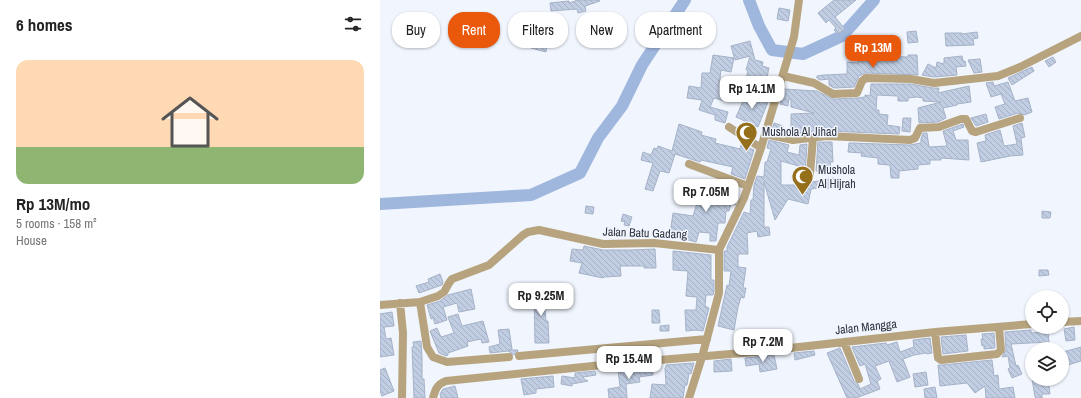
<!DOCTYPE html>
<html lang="en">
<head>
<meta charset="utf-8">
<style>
  body { margin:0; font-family:"Archivo Narrow",sans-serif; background:#f2f2f2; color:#222; height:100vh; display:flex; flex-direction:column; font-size:15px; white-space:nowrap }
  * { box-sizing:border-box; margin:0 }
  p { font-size:13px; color:#767676 }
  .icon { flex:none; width:22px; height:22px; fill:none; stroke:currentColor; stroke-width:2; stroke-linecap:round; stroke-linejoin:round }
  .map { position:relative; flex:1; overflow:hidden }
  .panel { display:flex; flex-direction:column; background:#fff; width:380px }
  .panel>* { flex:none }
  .banner { position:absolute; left:12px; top:12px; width:380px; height:36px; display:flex; gap:8px }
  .controls { position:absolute; left:645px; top:290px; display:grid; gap:8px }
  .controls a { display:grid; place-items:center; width:44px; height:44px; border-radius:50%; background:#fff; box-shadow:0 1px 3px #0004; font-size:20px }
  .price { position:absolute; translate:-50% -34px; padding:0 9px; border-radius:8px; background:#fff; color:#222; font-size:13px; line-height:26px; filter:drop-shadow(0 1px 2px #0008) }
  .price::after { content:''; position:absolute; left:50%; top:24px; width:12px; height:9px; margin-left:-6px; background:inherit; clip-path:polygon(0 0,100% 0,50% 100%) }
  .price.selected { background:#ea580c; color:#fff }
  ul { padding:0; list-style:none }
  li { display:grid; align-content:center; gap:8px; height:212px; padding:0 16px }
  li+li { border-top:1px solid #e0e0e0 }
  li span { display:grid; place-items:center; height:124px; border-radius:12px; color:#555 }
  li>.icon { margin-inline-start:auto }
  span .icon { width:72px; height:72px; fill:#fffc; stroke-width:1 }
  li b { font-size:17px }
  h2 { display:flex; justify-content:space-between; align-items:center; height:48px; padding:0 16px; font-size:17px }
  .chip { padding:0 14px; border-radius:16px; background:#fff; box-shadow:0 1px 3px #0004; font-size:14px; line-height:36px }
  .chip.selected { background:#ea580c; color:#fff }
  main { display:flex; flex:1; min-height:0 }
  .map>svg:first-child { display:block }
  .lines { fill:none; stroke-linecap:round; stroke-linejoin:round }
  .river { stroke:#9fb6dd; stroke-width:12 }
  .building { fill:url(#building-back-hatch); stroke:#a6b2c7; fill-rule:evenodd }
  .minor { stroke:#b7a47f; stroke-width:8 }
  .labels { text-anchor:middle; stroke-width:3; stroke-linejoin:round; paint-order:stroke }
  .poi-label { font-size:12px; fill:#2f343d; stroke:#f0f5fe; text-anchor:start }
  .street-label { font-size:12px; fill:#2f343d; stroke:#f0f5fe }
</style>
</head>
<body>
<main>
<section class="panel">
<h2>6 homes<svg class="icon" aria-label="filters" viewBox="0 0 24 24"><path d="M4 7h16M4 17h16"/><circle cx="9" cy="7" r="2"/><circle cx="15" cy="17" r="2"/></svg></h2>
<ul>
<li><span style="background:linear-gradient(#ffd9b3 70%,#8fb573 0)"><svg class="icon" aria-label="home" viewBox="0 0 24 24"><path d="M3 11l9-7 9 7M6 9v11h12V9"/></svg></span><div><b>Rp 13M/mo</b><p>5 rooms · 158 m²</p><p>House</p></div></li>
</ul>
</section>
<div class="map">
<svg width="701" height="398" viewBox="0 0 701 398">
  <defs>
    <pattern id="building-back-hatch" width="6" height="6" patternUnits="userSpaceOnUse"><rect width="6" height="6" fill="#c0cde2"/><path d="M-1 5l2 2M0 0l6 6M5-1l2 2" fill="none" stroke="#a5b1c3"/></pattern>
  </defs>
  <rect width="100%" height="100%" fill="#f0f5fe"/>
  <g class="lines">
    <!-- river -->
    <path class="river" d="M 369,0 L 379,26 L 392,50 L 423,54 L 462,36 L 494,0
      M 0,204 L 151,195 L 200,173 L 218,138 L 242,106 L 262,65 L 305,0"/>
  </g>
  <!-- building -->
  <path class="building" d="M 198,0 L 219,0 L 220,1 L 205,6 L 206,11 L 198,13 L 197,9 L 171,11 L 170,3 L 189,1 L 189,3 Z
    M 454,0 L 476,0 L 455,17 L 465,29 L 458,34 L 454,30 L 456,28 L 449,20 L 446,23 L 438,13 Z
    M 399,8 L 410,10 L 408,21 L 397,19 Z
    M 222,17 L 226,24 L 215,30 L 218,35 L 212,38 L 209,33 L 207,35 L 203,27 Z
    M 536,31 L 538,42 L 528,43 L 527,32 Z
    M 597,32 L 598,38 L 593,39 L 594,45 L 566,46 L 565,33 L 582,33 L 582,34 Z
    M 153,41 L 167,44 L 166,52 L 151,48 Z
    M 370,41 L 375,60 L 383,62 L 382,66 L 389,68 L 385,87 L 365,82 L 368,71 L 366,70 L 370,56 L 355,60 L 351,46 Z
    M 333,55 L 354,58 L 351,72 L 341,70 L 339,87 L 348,90 L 345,101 L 334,98 L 330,107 L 348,112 L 345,123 L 335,120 L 335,115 L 319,110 L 322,100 L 307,98 L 309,86 L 321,88 L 322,73 L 330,73 Z
    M 528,55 L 537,55 L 538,75 L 486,73 L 479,76 L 474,87 L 454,88 L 449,85 L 449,79 L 440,80 L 437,78 L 437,76 L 444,75 L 467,74 L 467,62 L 478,63 L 478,58 L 485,58 L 485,56 L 528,57 Z
    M 582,56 L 583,61 L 585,61 L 586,66 L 576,67 L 577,75 L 554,77 L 542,75 L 548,64 L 556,68 L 557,62 L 564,64 L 564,58 Z
    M 673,57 L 676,62 L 669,67 L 665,61 Z
    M 600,59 L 602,72 L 594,73 L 588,60 Z
    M 652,67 L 654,71 L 632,85 L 628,78 Z
    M 613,82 L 614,86 L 628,82 L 635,101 L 648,98 L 652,112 L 644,115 L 638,113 L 619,119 L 615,107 L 625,104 L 621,94 L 611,97 L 606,83 Z
    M 491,84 L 530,84 L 553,88 L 559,88 L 558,93 L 589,86 L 591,102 L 577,104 L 577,105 L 563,108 L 566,118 L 558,122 L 539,123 L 538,108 L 561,102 L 543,101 L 543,98 L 537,97 L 528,98 L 528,101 L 518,101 L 518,96 L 497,95 L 496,110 L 499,110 L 499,114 L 508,115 L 507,125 L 520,127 L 519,134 L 446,131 L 411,134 L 411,114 L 434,113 L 411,107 L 411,99 L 409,99 L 408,106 L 400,104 L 404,89 L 437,91 L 453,99 L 477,98 L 485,97 L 485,95 L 490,96 Z
    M 366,94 L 388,102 L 378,127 L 356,117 Z
    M 606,114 L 608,122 L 596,126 L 591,118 Z
    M 523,118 L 531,118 L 530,132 L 522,131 Z
    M 394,123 L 403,126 L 402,132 L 392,130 Z
    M 642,123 L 645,137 L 641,138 L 643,155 L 630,156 L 601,162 L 597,143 L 606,141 L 605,135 L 620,130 L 624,146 L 637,144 L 633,126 Z
    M 299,124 L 322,132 L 321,135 L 336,139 L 335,143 L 360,149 L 361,145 L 374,150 L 365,179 L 351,174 L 353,167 L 321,160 L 320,162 L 295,154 L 289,173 L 280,171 L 273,191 L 265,189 L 273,163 L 261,160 L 263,152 L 271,155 L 274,148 L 277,149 L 278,146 L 292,151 Z
    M 583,124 L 584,127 L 573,131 L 576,140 L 588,140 L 589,160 L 561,158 L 561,160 L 550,160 L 550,164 L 538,165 L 538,169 L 519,171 L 519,178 L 511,178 L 510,165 L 498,164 L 498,158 L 481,156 L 482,153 L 468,152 L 469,143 L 530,145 L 541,143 L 541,139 L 543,133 L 547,133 L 549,147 L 567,146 L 563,131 Z
    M 389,140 L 409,145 L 407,152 L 419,155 L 420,145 L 427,144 L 425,174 L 425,177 L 428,179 L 427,183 L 454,178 L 456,186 L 446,189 L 445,187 L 431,189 L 428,204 L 408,199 L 395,220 L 384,182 L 384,227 L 389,227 L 390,235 L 378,237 L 377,231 L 367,233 L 368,254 L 358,254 L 358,267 L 366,268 L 363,288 L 366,288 L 364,298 L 361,297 L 358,307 L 354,330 L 338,326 L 347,285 L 349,286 L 351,271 L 344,271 L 344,251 L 347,251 L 347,247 L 364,212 L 370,214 L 371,200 L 373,200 L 374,185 L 377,176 L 384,177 L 385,162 L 387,162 L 391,149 L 387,148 ZM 401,161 L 422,167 L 418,185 L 401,185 Z
    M 438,142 L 452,142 L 453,162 L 450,162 L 452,171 L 436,171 Z
    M 328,181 L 337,184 L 337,182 L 358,188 L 356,194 L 359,195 L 355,205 L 351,204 L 349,211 L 346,211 L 345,223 L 338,223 L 336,241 L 330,241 L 330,233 L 319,232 L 316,242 L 305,239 L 305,238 L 290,235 L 293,213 L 313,216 L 318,200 L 322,201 Z
    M 206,206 L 214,207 L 213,214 L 205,213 Z
    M 662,211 L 671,212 L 670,218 L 662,218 Z
    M 243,214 L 252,217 L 249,226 L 244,225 L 245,222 L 241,221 Z
    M 204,246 L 223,250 L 251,250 L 275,249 L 276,268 L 264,268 L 264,266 L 240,266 L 241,276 L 224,277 L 223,278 L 199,273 L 202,263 L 190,261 L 192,249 L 203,250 Z
    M 293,251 L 331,255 L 331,280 L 334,280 L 334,292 L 333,295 L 326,295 L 325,306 L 329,308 L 323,331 L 317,330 L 306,331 L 305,310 L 316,310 L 317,297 L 306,296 L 308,271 L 293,270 Z
    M 659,270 L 668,270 L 669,275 L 659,276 Z
    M 60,274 L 63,282 L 62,285 L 39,293 L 36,286 L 49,282 L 48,279 Z
    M 91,289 L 95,309 L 79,312 L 77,303 L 63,307 L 67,320 L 55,324 L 53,318 L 51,319 L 47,305 L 60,301 L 68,295 Z
    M 171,290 L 172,299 L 164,300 L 166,321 L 168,321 L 169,343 L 155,343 L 154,295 L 160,295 L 160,291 Z
    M 272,310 L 279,310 L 280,323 L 272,323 Z
    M 12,312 L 14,326 L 4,327 L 6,339 L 11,338 L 14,355 L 0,357 L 0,314 Z
    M 78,314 L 82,326 L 103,321 L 109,342 L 102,343 L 101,339 L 87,342 L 88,346 L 68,353 L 68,355 L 66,356 L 59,353 L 50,331 L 57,328 L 61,337 L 74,333 L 68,317 Z
    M 289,325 L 289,331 L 280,331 L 280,326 Z
    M 694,327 L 695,340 L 686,341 L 684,329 Z
    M 129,329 L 132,349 L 129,350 L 138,350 L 138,351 L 134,355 L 128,351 L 110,353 L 109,347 L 120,344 L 118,330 Z
    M 651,330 L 651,333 L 668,332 L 669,342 L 631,344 L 636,366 L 638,365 L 642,374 L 632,378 L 628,369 L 630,368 L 628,356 L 622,357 L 626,350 L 625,332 Z
    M 614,333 L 615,348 L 604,349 L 604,345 L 602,346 L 601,339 L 603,339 L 602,334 Z
    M 586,335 L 588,351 L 563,354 L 561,337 Z
    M 550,338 L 552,353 L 547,354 L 546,353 L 534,355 L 523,359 L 530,377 L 517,382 L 509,361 L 495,366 L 501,379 L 497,381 L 500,389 L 476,398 L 467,398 L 447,353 L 460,348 L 474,381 L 478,384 L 480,389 L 491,384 L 485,364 L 480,366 L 472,347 L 506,343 L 507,345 L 517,342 L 520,352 L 534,347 L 533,340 Z
    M 41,341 L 42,358 L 42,379 L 44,379 L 45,398 L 34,398 L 32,347 L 34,347 L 33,342 Z
    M 701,347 L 701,361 L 688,365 L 683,352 Z
    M 434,351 L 435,355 L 415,360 L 414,353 Z
    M 394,355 L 397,369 L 380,372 L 379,364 L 366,366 L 365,358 Z
    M 351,359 L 352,371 L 334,372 L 334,361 Z
    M 612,360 L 614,376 L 618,375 L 619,389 L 633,387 L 635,398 L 606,398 L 605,386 L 595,393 L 587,383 L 560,386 L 558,365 L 562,365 Z
    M 314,363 L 311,374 L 309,373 L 307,385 L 305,385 L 303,398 L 270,398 L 272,384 L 286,385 L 285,368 L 286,367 L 286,365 Z
    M 272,366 L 273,375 L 259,377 L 260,382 L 246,384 L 247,398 L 229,398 L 228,389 L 240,387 L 238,369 Z
    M 5,368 L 14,391 L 2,396 L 0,391 L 0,370 Z
    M 215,371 L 216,375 L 203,377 L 204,379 L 208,381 L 192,384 L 192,386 L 181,384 L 182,376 L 195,378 L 195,373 Z
    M 546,372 L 548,385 L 535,387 L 533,374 Z
    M 173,376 L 174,387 L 156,389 L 156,393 L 144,395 L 141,379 Z
    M 652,379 L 668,379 L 670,394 L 662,394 L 662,398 L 656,398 L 655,397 Z
    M 75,386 L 78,398 L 61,398 L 60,394 L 63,389 Z
    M 555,387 L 557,398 L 545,398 L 544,389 Z"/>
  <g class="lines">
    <!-- minor -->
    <path class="minor" d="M 403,76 L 434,83 L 453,94 L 477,93 L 482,81 L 486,78 L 531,79 L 554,83 L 618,76 L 640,67 L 701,36
      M 349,127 L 381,148
      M 385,134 L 413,140 L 446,136 L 530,140 L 535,138 L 540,128 L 559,127 L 581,119 L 586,119 L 592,131 L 596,132 L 640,118
      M 309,164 L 368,186
      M 430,174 L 433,138
      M 40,302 L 47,347 L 53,357 L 67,362 L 129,357
      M 20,303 L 23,333 L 22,398
      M 0,305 L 40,302 L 58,296 L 64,292 L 69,283 L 72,279 L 109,265 L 143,235 L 148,232 L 159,230 L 223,244 L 274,243 L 339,250
      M 682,322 L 701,321
      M 555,332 L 558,358 L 561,360 L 617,354 L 621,350 L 619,327
      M 464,342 L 479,379
      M 139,356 L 327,339
      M 53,398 C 55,390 57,384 66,381 L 232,364 L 374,352 L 555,332 L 652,324
      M 309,398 L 322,357 L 339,293 L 339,250 L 364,198 L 381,148 L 414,37 L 419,0"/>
  </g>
  <!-- icons -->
  <defs>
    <symbol id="mosque-pin" viewBox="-11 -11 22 30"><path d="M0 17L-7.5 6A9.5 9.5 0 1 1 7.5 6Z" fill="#956f19" stroke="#f0f5fe"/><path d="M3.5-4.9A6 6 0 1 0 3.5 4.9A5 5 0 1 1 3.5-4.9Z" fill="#fff"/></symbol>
  </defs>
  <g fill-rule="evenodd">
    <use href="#mosque-pin" x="354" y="120" width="25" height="34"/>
    <use href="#mosque-pin" x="410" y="164" width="25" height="34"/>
  </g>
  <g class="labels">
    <!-- poi labels -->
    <g class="poi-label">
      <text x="382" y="136">Mushola Al Jihad</text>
      <text x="438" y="174">Mushola<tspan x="438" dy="14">Al Hijrah</tspan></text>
    </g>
    <!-- street labels -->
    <g class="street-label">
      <text transform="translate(265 233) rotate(2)" y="4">Jalan Batu Gadang</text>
      <text transform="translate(486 327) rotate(-6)" y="4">Jalan Mangga</text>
    </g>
  </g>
</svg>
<div class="controls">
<a><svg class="icon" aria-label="locate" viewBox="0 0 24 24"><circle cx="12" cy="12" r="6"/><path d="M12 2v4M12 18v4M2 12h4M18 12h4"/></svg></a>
<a><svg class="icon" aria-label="layers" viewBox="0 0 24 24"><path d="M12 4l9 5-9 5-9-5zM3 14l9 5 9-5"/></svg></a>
</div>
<b class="price selected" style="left:493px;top:69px">Rp 13M</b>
<b class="price" style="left:372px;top:110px">Rp 14.1M</b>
<b class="price" style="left:326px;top:213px">Rp 7.05M</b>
<b class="price" style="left:161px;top:317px">Rp 9.25M</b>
<b class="price" style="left:383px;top:363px">Rp 7.2M</b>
<b class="price" style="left:249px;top:380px">Rp 15.4M</b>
<div class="banner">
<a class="chip">Buy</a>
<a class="chip selected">Rent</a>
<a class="chip">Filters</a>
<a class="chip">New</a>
<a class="chip">Apartment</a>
</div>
</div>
</main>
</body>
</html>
